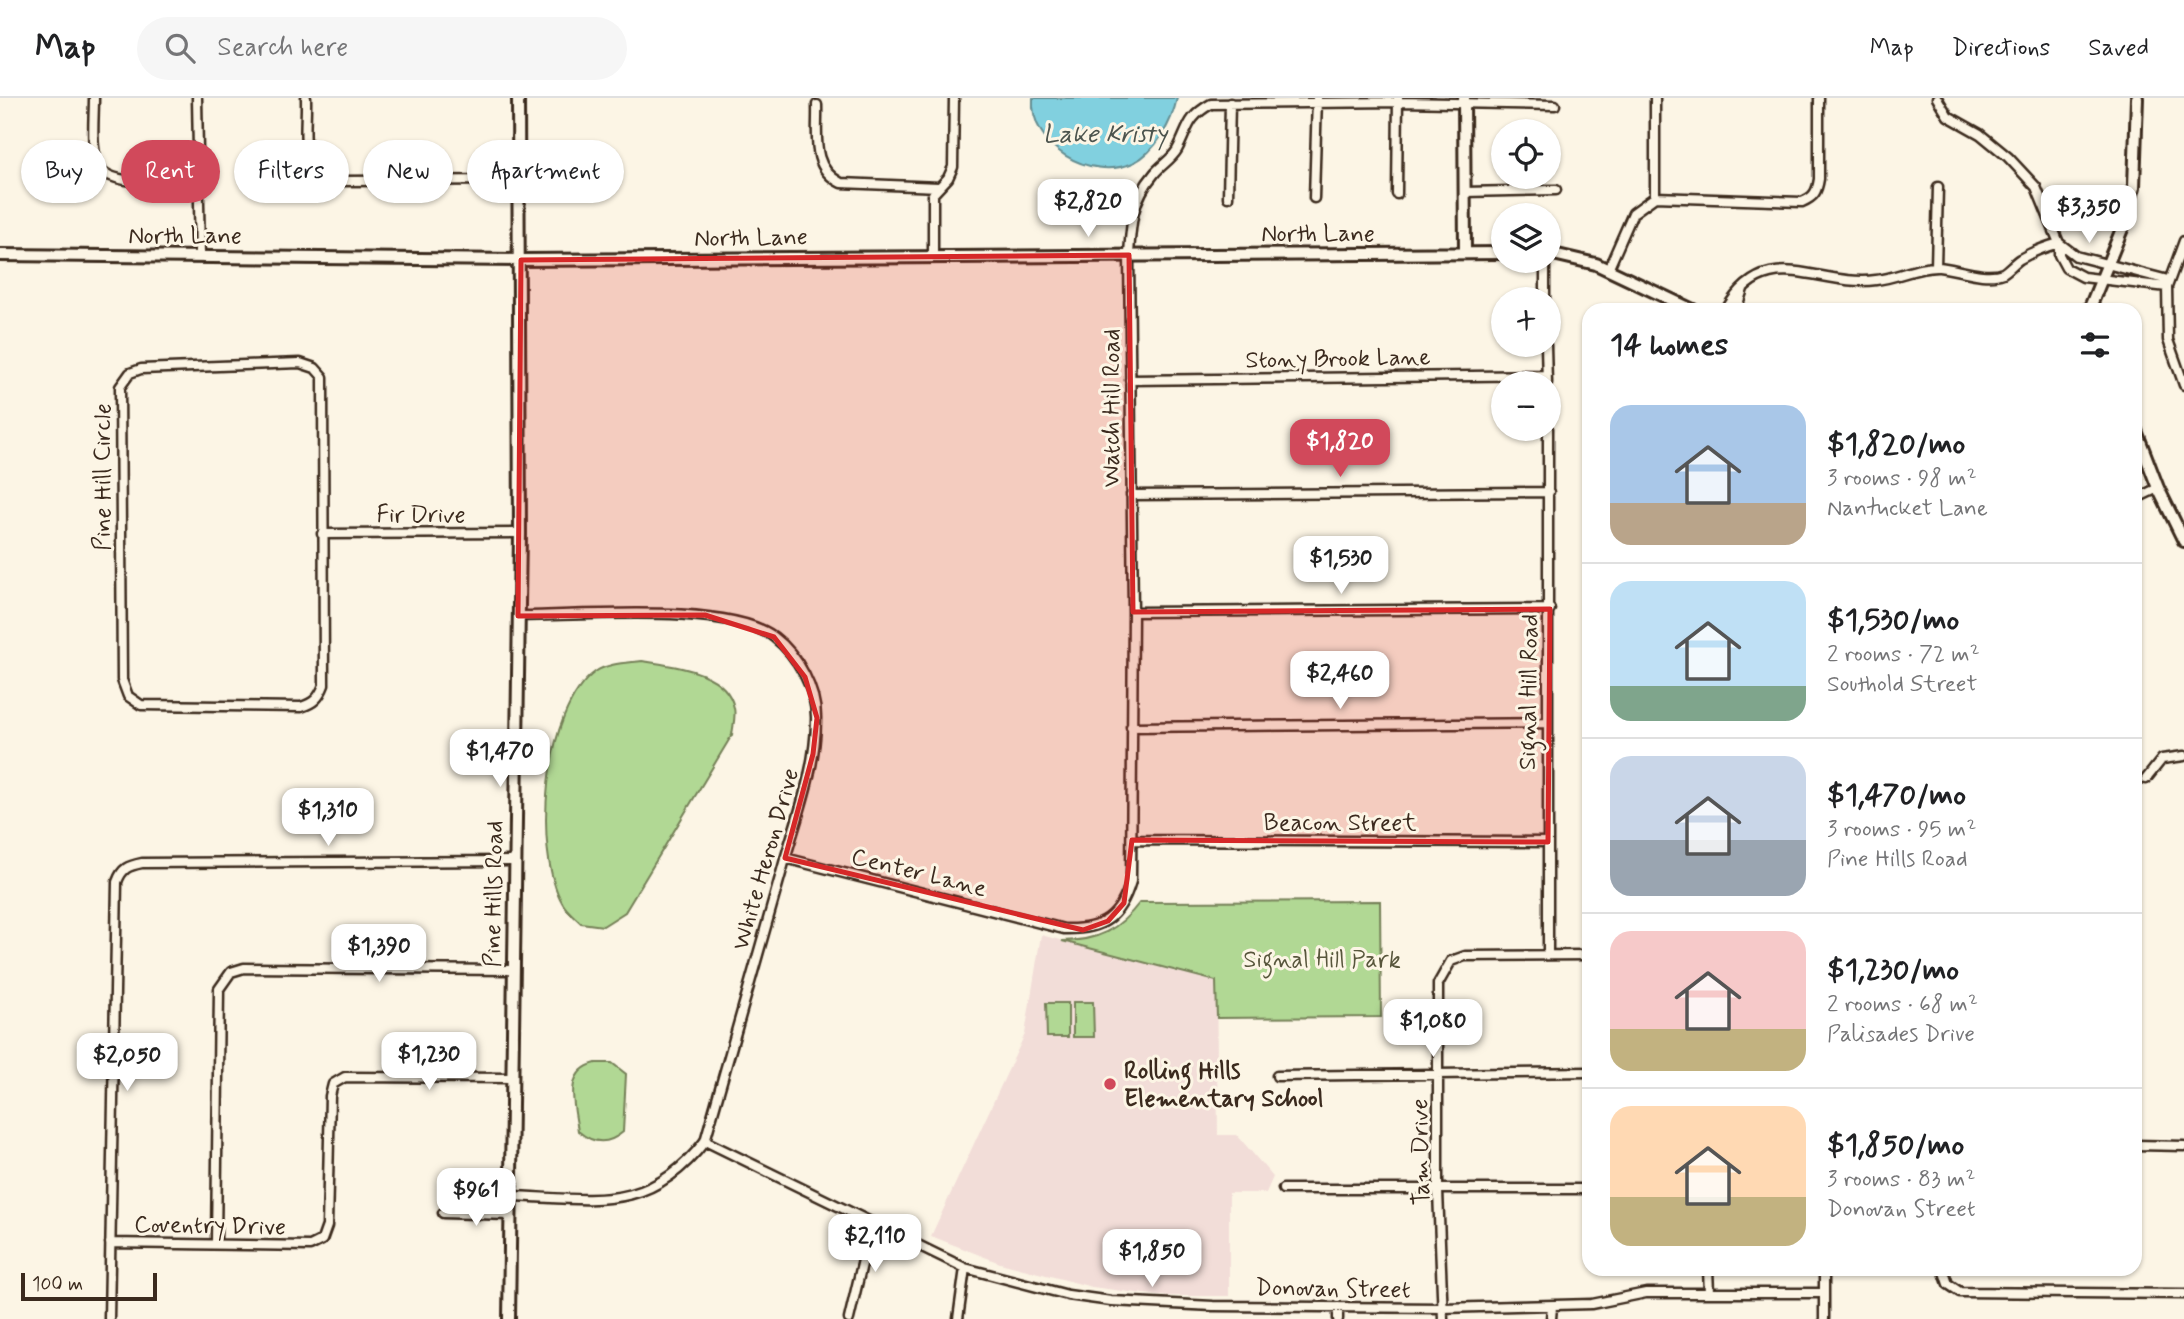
<!DOCTYPE html>
<html lang="en">
<head>
<meta charset="utf-8">
<style>
  body { margin:0; font-family:Mynerve,sans-serif; background:#f6f6f6; color:#202124; height:100vh; display:flex; flex-direction:column; font-size:26px; white-space:nowrap }
  * { box-sizing:border-box; margin:0 }
  p { font-size:23px; color:#757577 }
  .icon { flex:none; width:38px; height:38px; fill:none; stroke:currentColor; stroke-width:2; stroke-linecap:round; stroke-linejoin:round }
  .map { position:relative; flex:1; overflow:hidden }
  .panel { position:absolute; left:1582px; top:205px; width:560px; height:973px; display:flex; flex-direction:column; background:#fff; border-radius:21px; box-shadow:0 2px 5px #0004 }
  .panel>* { flex:none }
  .hud { position:absolute; left:21px; top:42px; width:665px; height:63px; display:flex; gap:14px }
  .tools { position:absolute; left:1491px; top:21px; display:grid; gap:14px }
  .tools a { display:grid; place-items:center; width:70px; height:70px; border-radius:50%; background:#fff; box-shadow:0 2px 5px #0004; font-size:35px }
  .scale { position:absolute; left:21px; bottom:18px; width:136px; box-sizing:border-box; padding-left:7px; border:4px solid #3b2a1e; border-top:0; font-size:19px; line-height:24px; white-space:nowrap; color:#3b2a1e; -webkit-text-stroke:5px #fcf5e5; paint-order:stroke }
  .price { position:absolute; translate:-50% -60px; padding:0 16px; border-radius:14px; background:#fff; color:#222; font-size:23px; line-height:46px; filter:drop-shadow(0 2px 4px #0008) }
  .price::after { content:''; position:absolute; left:50%; top:42px; width:21px; height:16px; margin-left:-10px; background:inherit; clip-path:polygon(0 0,100% 0,50% 100%) }
  .price.on { background:#d1495b; color:#fff }
  ul { padding:0; list-style:none }
  li { display:flex; align-items:center; gap:21px; height:175px; padding:0 28px }
  li+li { border-top:2px solid #e0e0e0 }
  li span { display:grid; place-items:center; flex:none; width:196px; height:140px; border-radius:21px; color:#555 }
  li>.icon { margin-inline-start:auto }
  span .icon { width:84px; height:84px; fill:#fffc; stroke-width:1 }
  li b { font-size:30px }
  h2 { display:flex; justify-content:space-between; align-items:center; height:84px; padding:0 28px; font-size:30px }
  .tag { padding:0 24px; border-radius:32px; background:#fff; box-shadow:0 2px 5px #0004; font-size:24px; line-height:63px }
  .tag.on { background:#d1495b; color:#fff }
  header { display:flex; align-items:center; gap:42px; box-sizing:border-box; height:98px; padding:0 35px; background:#fff; border-bottom:2px solid #e0e0e0 }
  header strong { font-size:33px }
  nav { display:flex; gap:38px; margin-inline-start:auto; font-size:24px }
  .search { width:490px; height:63px; background:#f6f6f6; display:flex; align-items:center; gap:18px; box-sizing:border-box; padding:0 24px; border-radius:38px; color:#757577; font-size:26px }
  .map>svg:first-child { display:block }
  .built { fill:#f2ddd8 }
  .green { fill:#b1d894; stroke:#768159; stroke-width:2 }
  .water { fill:#81d0df; stroke:#658e92; stroke-width:2 }
  .lines { fill:none; stroke-linecap:round; stroke-linejoin:round }
  .street-casing { stroke:#3b2a1e; stroke-width:13 }
  .secondary-casing { stroke:#3b2a1e; stroke-width:16 }
  .street { stroke:#fcf5e5; stroke-width:8 }
  .secondary { stroke:#fcf5e5; stroke-width:10 }
  .marked { fill:#d62828; fill-opacity:0.2; stroke:#d62828; stroke-width:5; stroke-linejoin:round }
  .poi-dot { fill:#d1495b; stroke:#fcf5e5; stroke-width:2.5 }
  .labels { text-anchor:middle; stroke-width:6; stroke-linejoin:round; paint-order:stroke }
  .street-label { font-size:24px; fill:#3b2a1e; stroke:#fcf5e5 }
  .park-label { font-size:24px; fill:#58563c; stroke:#fcf5e5 }
  .poi-label { font-size:24px; font-weight:bold; fill:#3b2a1e; stroke:#fcf5e5; text-anchor:start }
  .water-label { font-size:26px; font-style:italic; fill:#4c544e; stroke:#fcf5e5 }
</style>
</head>
<body>
<header>
<strong>Map</strong>
<div class="search"><svg class="icon" aria-label="search" viewBox="0 0 24 24"><circle cx="10" cy="10" r="6"/><path d="M15 15l6 6"/></svg>Search here</div>
<nav><a>Map</a><a>Directions</a><a>Saved</a></nav>
</header>
<div class="map">
<svg width="2184" height="1221" viewBox="0 0 2184 1221">
  <rect width="100%" height="100%" fill="#fcf5e5"/>
  <filter id="ink" filterUnits="userSpaceOnUse"><feTurbulence type="fractalNoise" baseFrequency=".0143" numOctaves="2"/><feDisplacementMap in="SourceGraphic" scale="14" xChannelSelector="R" yChannelSelector="G"/><feConvolveMatrix kernelMatrix="1 2 1 2 8 2 1 2 1" color-interpolation-filters="sRGB"/></filter>
  <g filter="url(#ink)">
    <!-- built -->
    <path class="built" d="M 1041,837 L 1216,883 L 1218,1037 L 1237,1037 L 1273,1079 L 1266,1095 L 1229,1095 L 1229,1198 L 1160,1198 L 1092,1189 L 1000,1165 L 931,1138 L 1025,936 Z"/>
    <!-- green -->
    <path class="green" d="M 642,563 C 672,568 727,572 734,610 C 736,618 733,628 732,637 L 625,814 L 603,828 L 581,825 C 575,819 567,813 563,806 C 532,753 544,611 595,574 C 608,565 627,565 642,563 Z
      M 1380,803 L 1381,919 L 1217,920 L 1216,883 L 1062,843 C 1097,843 1119,832 1140,804 Z
      M 1073,904 L 1093,904 L 1094,939 L 1073,939 Z
      M 1046,905 L 1068,905 L 1068,939 L 1047,939 Z
      M 596,965 L 612,965 L 626,976 L 623,1034 C 608,1047 593,1046 578,1033 C 574,1006 563,973 596,965 Z"/>
    <!-- water -->
    <path class="water" d="M 1033,0 L 1177,0 C 1172,24 1156,54 1133,65 C 1090,84 1029,48 1033,0 Z"/>
    <g class="lines">
      <defs>
        <path id="street" d="M 94,0 C 94,20 91,45 97,65 C 106,92 175,82 198,82
          M 197,0 L 200,158
          M 306,0 C 307,38 296,70 340,83 L 520,82
          M 1655,0 L 1655,99
          M 1937,0 L 1948,18 L 1980,36 L 2008,59 L 2036,89 L 2059,145 L 2059,157 L 2066,170 L 2083,179 L 2167,189
          M 817,7 C 818,38 810,69 841,85 L 939,89
          M 1464,94 L 1556,92
          M 1397,96 L 1398,0
          M 1228,99 L 1230,5
          M 1314,100 L 1317,0
          M 2184,143 L 2167,189 L 2168,242 L 2184,287
          M 2059,145 L 2076,158 L 2168,182
          M 933,158 L 933,96 L 948,80 L 953,69 L 954,0
          M 1545,163 L 1545,201
          M 1936,169 L 1938,89
          M 1608,172 L 1633,115 L 1655,99 L 1802,104 C 1814,99 1817,94 1819,81 L 1819,0
          M 1726,212 C 1766,142 1819,190 1876,182 C 1897,180 1918,168 1939,169 C 1958,171 1985,182 2003,175 C 2008,172 2014,165 2020,161 C 2032,154 2045,149 2059,145
          M 1736,212 L 1743,191
          M 1546,247 L 1547,285
          M 300,265 L 315,270 L 323,279 L 324,587 C 319,600 314,605 301,609 L 141,607 L 128,598 L 122,582 L 120,289 L 130,275 L 141,271 Z
          M 1130,282 L 1547,277
          M 1131,397 L 1549,394
          M 2135,401 L 2158,390
          M 322,436 L 520,435
          M 1133,514 L 1550,511
          M 1131,629 L 1548,625
          M 2146,681 L 2162,661 L 2184,658
          M 1132,742 L 1548,744
          M 785,760 L 1064,831 C 1103,832 1120,820 1131,783 L 1133,514 L 1129,157 C 1131,124 1132,102 1154,76 C 1161,67 1171,62 1177,52 C 1189,30 1186,20 1211,6 L 1399,4 L 1555,7
          M 1548,857 L 1548,331
          M 1277,978 L 1589,974
          M 705,1043 L 965,1170 L 1068,1197 L 1111,1203 L 1213,1208 L 1443,1210 L 1592,1206 L 1646,1195 L 1824,1195
          M 2135,1047 L 2184,1048
          M 1283,1091 L 1589,1091
          M 510,1098 C 594,1101 649,1116 705,1043 C 731,953 756,862 782,772 C 795,724 816,673 816,622 C 817,593 798,557 774,539 C 728,504 579,518 518,518
          M 443,1115 L 510,1117
          M 110,1145 L 310,1148 L 322,1142 L 327,1128 L 330,998 L 333,986 L 345,979 L 512,980
          M 216,1146 L 219,891 L 231,874 L 244,870 L 513,872
          M 1708,1171 L 1709,1195
          M 1824,1171 L 1824,1221
          M 1943,1171 L 1948,1186 L 1960,1194 L 2184,1196
          M 109,1221 L 117,784 C 122,770 128,768 142,765 L 515,763
          M 849,1221 L 872,1124
          M 958,1221 L 965,1170
          M 1338,1221 L 1338,1209
          M 1443,1221 L 1438,1093 L 1438,886 L 1451,863 L 1465,858 L 1589,857
          M 1551,1221 L 1552,1208"/>
        <path id="secondary" d="M 1464,0 L 1465,155
          M 1549,155 L 1596,166 L 1693,212
          M 0,157 L 521,162 L 1503,155
          M 2089,212 L 2124,126 L 2134,89 L 2137,0
          M 2135,330 L 2158,390 L 2184,443
          M 509,1221 L 520,435 L 518,0"/>
      </defs>
      <!-- street casing -->
      <use href="#street" class="street-casing"/>
      <!-- secondary casing -->
      <use href="#secondary" class="secondary-casing"/>
      <!-- street -->
      <use href="#street" class="street"/>
      <!-- secondary -->
      <use href="#secondary" class="secondary"/>
    </g>
  </g>
  <!-- marked area -->
  <path class="marked" d="M 1129,157 L 1133,514 L 1550,511 L 1548,744 L 1132,742 L 1124,805 L 1108,823 L 1083,832 L 785,760 L 813,656 L 817,620 L 805,579 L 774,539 L 705,517 L 518,518 L 521,162 Z"/>
  <!-- markers -->
  <circle class="poi-dot" cx="1110" cy="986" r="7"/>
  <g class="labels">
    <!-- street labels -->
    <g class="street-label">
      <text x="1318" y="143">North Lane</text>
      <text x="185" y="145">North Lane</text>
      <text transform="translate(751 139) rotate(-1)" y="8">North Lane</text>
      <text transform="translate(1338 260) rotate(-1)" y="8">Stony Brook Lane</text>
      <text transform="translate(1111 310) rotate(-90)" y="8">Watch Hill Road</text>
      <text transform="translate(102 379) rotate(-90)" y="8">Pine Hill Circle</text>
      <text x="421" y="424">Fir Drive</text>
      <text transform="translate(1528 594) rotate(-89)" y="8">Signal Hill Road</text>
      <text x="1340" y="732">Beacon Street</text>
      <text transform="translate(765 761) rotate(-74)" y="8">White Heron Drive</text>
      <text transform="translate(919 774) rotate(14)" y="8">Center Lane</text>
      <text transform="translate(493 796) rotate(-89)" y="8">Pine Hills Road</text>
      <text transform="translate(1420 1054) rotate(-91)" y="8">Tam Drive</text>
      <text transform="translate(210 1127) rotate(1)" y="8">Coventry Drive</text>
      <text transform="translate(1333 1190) rotate(1)" y="8">Donovan Street</text>
    </g>
    <!-- park labels -->
    <g class="park-label">
      <text x="1322" y="869">Signal Hill Park</text>
    </g>
    <!-- poi labels -->
    <g class="poi-label">
      <text x="1124" y="980">Rolling Hills<tspan x="1124" dy="28">Elementary School</tspan></text>
    </g>
    <!-- water labels -->
    <g class="water-label">
      <text x="1105" y="44">Lake Kristy</text>
    </g>
  </g>
</svg>
<div class="tools">
<a><svg class="icon" aria-label="locate" viewBox="0 0 24 24"><circle cx="12" cy="12" r="6"/><path d="M12 2v4M12 18v4M2 12h4M18 12h4"/></svg></a>
<a><svg class="icon" aria-label="layers" viewBox="0 0 24 24"><path d="M12 4l9 5-9 5-9-5zM3 14l9 5 9-5"/></svg></a>
<a>+</a>
<a>−</a>
</div>
<div class="scale">100 m</div>
<b class="price" style="left:1088px;top:141px">$2,820</b>
<b class="price" style="left:2089px;top:147px">$3,350</b>
<b class="price on" style="left:1340px;top:381px">$1,820</b>
<b class="price" style="left:1341px;top:498px">$1,530</b>
<b class="price" style="left:1340px;top:613px">$2,460</b>
<b class="price" style="left:500px;top:691px">$1,470</b>
<b class="price" style="left:328px;top:750px">$1,310</b>
<b class="price" style="left:379px;top:886px">$1,390</b>
<b class="price" style="left:1433px;top:961px">$1,080</b>
<b class="price" style="left:429px;top:994px">$1,230</b>
<b class="price" style="left:127px;top:995px">$2,050</b>
<b class="price" style="left:476px;top:1130px">$961</b>
<b class="price" style="left:875px;top:1176px">$2,110</b>
<b class="price" style="left:1152px;top:1191px">$1,850</b>
<div class="hud">
<a class="tag">Buy</a>
<a class="tag on">Rent</a>
<a class="tag">Filters</a>
<a class="tag">New</a>
<a class="tag">Apartment</a>
</div>
<section class="panel">
<h2>14 homes<svg class="icon" aria-label="filters" viewBox="0 0 24 24"><path d="M4 7h16M4 17h16"/><circle cx="9" cy="7" r="2"/><circle cx="15" cy="17" r="2"/></svg></h2>
<ul>
<li><span style="background:linear-gradient(#a9c7e8 70%,#b9a48a 0)"><svg class="icon" aria-label="home" viewBox="0 0 24 24"><path d="M3 11l9-7 9 7M6 9v11h12V9"/></svg></span><div><b>$1,820/mo</b><p>3 rooms · 98 m²</p><p>Nantucket Lane</p></div></li>
<li><span style="background:linear-gradient(#bfe0f5 75%,#7fa58c 0)"><svg class="icon" aria-label="home" viewBox="0 0 24 24"><path d="M3 11l9-7 9 7M6 9v11h12V9"/></svg></span><div><b>$1,530/mo</b><p>2 rooms · 72 m²</p><p>Southold Street</p></div></li>
<li><span style="background:linear-gradient(#c9d6e8 60%,#9aa5b1 0)"><svg class="icon" aria-label="home" viewBox="0 0 24 24"><path d="M3 11l9-7 9 7M6 9v11h12V9"/></svg></span><div><b>$1,470/mo</b><p>3 rooms · 95 m²</p><p>Pine Hills Road</p></div></li>
<li><span style="background:linear-gradient(#f6c9c9 70%,#c2b280 0)"><svg class="icon" aria-label="home" viewBox="0 0 24 24"><path d="M3 11l9-7 9 7M6 9v11h12V9"/></svg></span><div><b>$1,230/mo</b><p>2 rooms · 68 m²</p><p>Palisades Drive</p></div></li>
<li><span style="background:linear-gradient(#ffd9b3 65%,#c2b280 0)"><svg class="icon" aria-label="home" viewBox="0 0 24 24"><path d="M3 11l9-7 9 7M6 9v11h12V9"/></svg></span><div><b>$1,850/mo</b><p>3 rooms · 83 m²</p><p>Donovan Street</p></div></li>
</ul>
</section>
</div>
</body>
</html>
